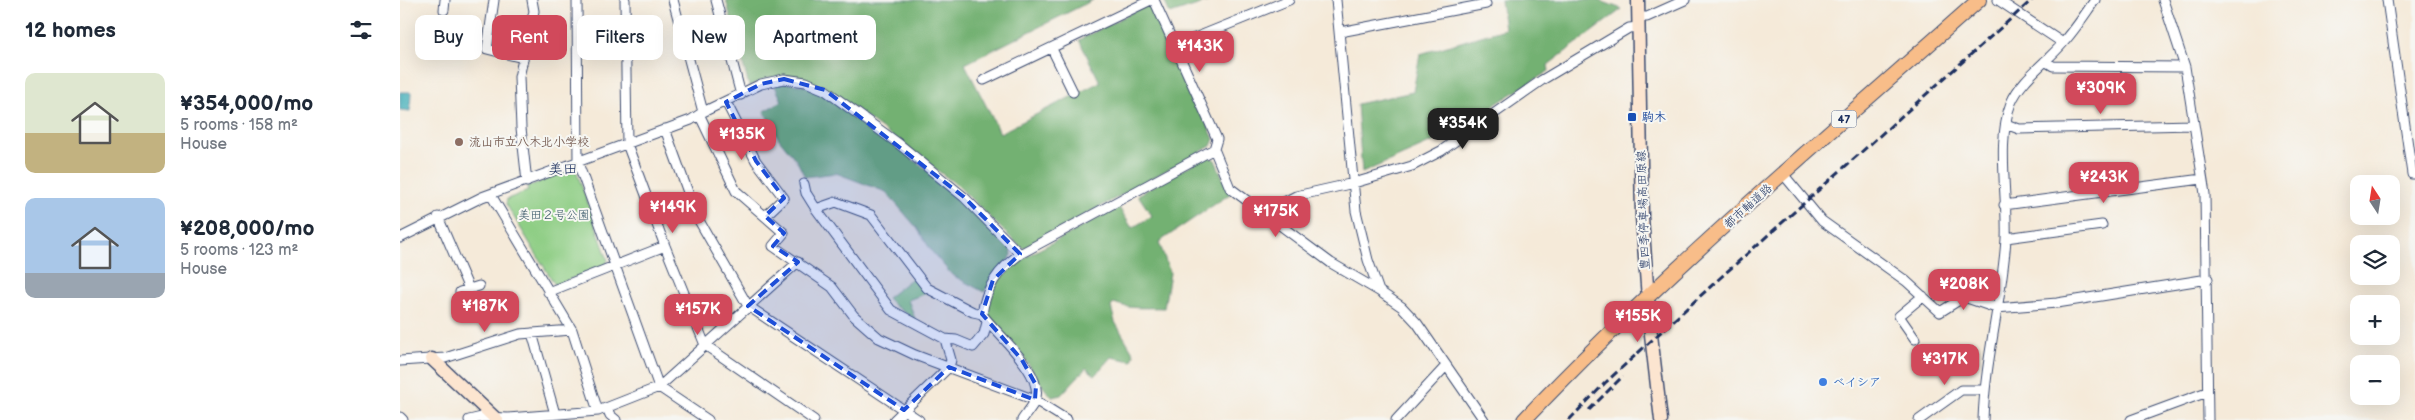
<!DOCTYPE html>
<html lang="en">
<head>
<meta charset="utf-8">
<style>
  body { margin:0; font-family:"Balsamiq Sans","Klee One",sans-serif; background:#f6f6f7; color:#1f2937; height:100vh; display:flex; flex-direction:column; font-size:19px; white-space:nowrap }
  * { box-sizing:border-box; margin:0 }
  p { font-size:16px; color:#747a83 }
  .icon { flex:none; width:28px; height:28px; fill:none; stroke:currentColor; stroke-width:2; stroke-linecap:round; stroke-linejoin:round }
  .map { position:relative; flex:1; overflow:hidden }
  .panel { display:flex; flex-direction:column; background:#fff; width:400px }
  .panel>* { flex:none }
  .top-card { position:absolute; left:15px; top:15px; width:475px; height:45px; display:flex; gap:10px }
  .needle { width:32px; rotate:348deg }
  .buttons { position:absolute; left:1950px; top:175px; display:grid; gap:10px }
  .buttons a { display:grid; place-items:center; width:50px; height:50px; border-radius:10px; background:#fff; box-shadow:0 5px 20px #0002; font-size:25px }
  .price { position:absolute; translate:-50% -42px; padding:0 11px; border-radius:10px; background:#d1495b; color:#fff; font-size:16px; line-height:32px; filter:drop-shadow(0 1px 2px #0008) }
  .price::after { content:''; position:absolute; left:50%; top:30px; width:15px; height:11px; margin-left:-8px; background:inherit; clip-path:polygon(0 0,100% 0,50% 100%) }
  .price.active { background:#222; color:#fff }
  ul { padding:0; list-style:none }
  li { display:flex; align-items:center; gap:15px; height:125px; padding:0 25px }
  li span { display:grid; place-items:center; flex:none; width:140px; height:100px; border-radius:10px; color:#555 }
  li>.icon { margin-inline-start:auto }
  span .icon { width:60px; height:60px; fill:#fffc; stroke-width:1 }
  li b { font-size:21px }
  h2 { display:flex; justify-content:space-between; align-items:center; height:60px; padding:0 25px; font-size:21px }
  .chip { padding:0 18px; border-radius:10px; background:#fff; box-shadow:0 5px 20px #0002; font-size:18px; line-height:45px }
  .chip.active { background:#d1495b; color:#fff }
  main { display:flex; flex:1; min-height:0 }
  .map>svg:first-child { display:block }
  .green { fill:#8fce85; stroke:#557e72 }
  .forest { fill:#73b172; stroke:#477068 }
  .water { fill:#3dadb8; stroke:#2c6e8b }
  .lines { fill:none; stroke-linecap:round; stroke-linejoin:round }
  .street-casing { stroke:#3c4b70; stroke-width:11 }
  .secondary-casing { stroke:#3c4b70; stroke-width:15 }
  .primary-casing { stroke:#3c4b70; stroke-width:16 }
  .street { stroke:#fff; stroke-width:9 }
  .secondary { stroke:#fce5d0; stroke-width:12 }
  .primary { stroke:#f8bd89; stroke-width:14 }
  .rail { stroke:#1b2f5e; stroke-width:3; stroke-dasharray:8 4; stroke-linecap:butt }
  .marked { fill:#1d4ed8; fill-opacity:0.2; stroke:#1d4ed8; stroke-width:4; stroke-dasharray:10 6; stroke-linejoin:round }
  .transit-dot { fill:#1a4fb4; stroke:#f6f6f2; stroke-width:2 }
  .education-dot { fill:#8d6e63; stroke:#f6f6f2; stroke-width:2 }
  .shop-dot { fill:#3f7fe0; stroke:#f6f6f2; stroke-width:2 }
  .labels { text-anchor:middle; stroke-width:4; stroke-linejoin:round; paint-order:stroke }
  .shield { fill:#f6f6f2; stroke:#5d6b8a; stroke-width:1 }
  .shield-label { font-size:11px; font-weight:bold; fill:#1b2f5e }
  .transit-label { font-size:12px; font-weight:bold; fill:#164399; stroke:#f6f6f2; text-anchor:start }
  .education-label { font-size:12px; font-weight:bold; fill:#785e54; stroke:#f6f6f2; text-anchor:start }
  .street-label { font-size:12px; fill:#1b2f5e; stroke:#f6f6f2 }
  .park-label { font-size:12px; fill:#385768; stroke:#f6f6f2 }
  .shop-label { font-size:12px; font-weight:bold; fill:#366cbe; stroke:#f6f6f2; text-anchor:start }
  .quarter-label { font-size:15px; fill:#1b2f5e; stroke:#f6f6f2 }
</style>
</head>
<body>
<main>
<section class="panel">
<h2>12 homes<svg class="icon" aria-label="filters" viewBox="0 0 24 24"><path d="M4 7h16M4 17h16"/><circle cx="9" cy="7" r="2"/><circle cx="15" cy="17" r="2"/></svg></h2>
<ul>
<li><span style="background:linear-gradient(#dfe7d0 60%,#c2b280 0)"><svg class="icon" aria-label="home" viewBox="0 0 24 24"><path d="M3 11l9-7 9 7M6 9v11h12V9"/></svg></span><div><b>¥354,000/mo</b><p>5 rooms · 158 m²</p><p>House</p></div></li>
<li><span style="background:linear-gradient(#a9c7e8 75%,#9aa5b1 0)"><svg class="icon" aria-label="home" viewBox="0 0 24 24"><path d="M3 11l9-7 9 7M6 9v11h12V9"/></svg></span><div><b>¥208,000/mo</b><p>5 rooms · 123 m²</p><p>House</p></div></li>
</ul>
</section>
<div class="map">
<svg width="2015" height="420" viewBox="0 0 2015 420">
  <rect width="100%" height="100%" fill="#f6f6f2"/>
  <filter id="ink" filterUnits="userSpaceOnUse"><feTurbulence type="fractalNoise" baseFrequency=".02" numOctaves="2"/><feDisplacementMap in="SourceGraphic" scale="10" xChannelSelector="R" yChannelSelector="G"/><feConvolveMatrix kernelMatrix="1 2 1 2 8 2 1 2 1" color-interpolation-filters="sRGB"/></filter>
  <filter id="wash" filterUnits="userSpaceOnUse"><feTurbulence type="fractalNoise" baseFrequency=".0096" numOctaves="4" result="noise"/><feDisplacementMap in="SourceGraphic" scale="20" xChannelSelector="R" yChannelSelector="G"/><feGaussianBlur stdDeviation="1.12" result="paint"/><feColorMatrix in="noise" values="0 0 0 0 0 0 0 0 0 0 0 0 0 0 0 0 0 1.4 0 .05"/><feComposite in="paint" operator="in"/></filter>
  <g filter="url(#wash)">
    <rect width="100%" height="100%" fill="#f5ead9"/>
    <!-- green -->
    <path class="green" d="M 171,169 L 176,170 L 208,260 L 206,265 L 155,285 L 106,204 L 107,199 L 128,191 L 127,187 Z
      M 514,277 L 526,293 L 508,300 L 515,319 L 495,306 L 487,298 Z"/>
    <!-- forest -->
    <path class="forest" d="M 326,0 L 693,0 L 565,64 L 600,133 L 700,82 L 679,40 L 752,2 L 814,139 L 811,146 L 625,248 L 620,247 L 557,185 L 424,86 L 380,76 L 368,78 L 349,86 Z
      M 764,0 L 813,0 L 770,14 Z
      M 1101,0 L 1198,0 L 1222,9 L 1148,65 L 1149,71 L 1041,138 L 962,173 L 957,104 L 1013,92 L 1020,54 L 1105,29 Z
      M 388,83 L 411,87 L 436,102 L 543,182 L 611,249 L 612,255 L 584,292 L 552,275 L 532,252 L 517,228 L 486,192 L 436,173 L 405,177 L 397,161 L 379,139 L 364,111 L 382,101 L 374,84 Z
      M 808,155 L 815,160 L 830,194 L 759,242 L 770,273 L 764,308 C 746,307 731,310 714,303 L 711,307 L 715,322 L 734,354 L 732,361 L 711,357 L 695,375 L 686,368 L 661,395 L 652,397 C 638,383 631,366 619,351 C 610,340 592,327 588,313 C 575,275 644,248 669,234 C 686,225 702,215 718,206 L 732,228 L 752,216 L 738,195 Z"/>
    <!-- water -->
    <path class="water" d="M 0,92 L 11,92 L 10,111 L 0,110 Z"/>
  </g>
  <g filter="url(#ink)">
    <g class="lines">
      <defs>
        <path id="street" d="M 94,0 L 87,49 L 123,58
          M 177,0 L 178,163 L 259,387 L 308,420
          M 225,0 L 227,144 L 265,246 L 305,345 L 414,420
          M 273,0 L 303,112
          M 316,0 L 341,95
          M 754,0 L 817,139 L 814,149 L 830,188 L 931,263 L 979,291
          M 936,0 L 956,211 L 968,260 L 979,291 L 1002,307 L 1017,323 L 1084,420
          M 1598,0 L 1663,43
          M 1763,0 L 1785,67 L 1805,194 L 1808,420
          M 1987,0 L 2012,174 L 2015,174
          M 44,10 L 45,0
          M 1238,17 L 1247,17 L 1285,0
          M 940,32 L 1086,4
          M 775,46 L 889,0
          M 652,49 L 673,92
          M 1645,61 L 1653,66 L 1785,67
          M 584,80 L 751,0
          M 326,102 L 356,161 L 384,198 L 365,216
          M 300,116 L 336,191 L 384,233 L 373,246 L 432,287 L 454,316 L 479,338 L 515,355 L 635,400 L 667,420
          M 1606,124 L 1619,129 L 1794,125
          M 265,129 L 297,217 L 348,306 L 519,420
          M 1383,174 L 1422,221 L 1506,281 L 1540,312 L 1564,297 L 1596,308 L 1657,303 L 1808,279
          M 127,182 L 121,128 L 119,77 L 134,11 L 132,0
          M 404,184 L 406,193 L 416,209 L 491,310 L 545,339 L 556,340 L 573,347 L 584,334 L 587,322
          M 91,195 L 172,330 L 198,411
          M 1604,205 L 1802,179
          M 416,209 L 436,202 L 471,215 L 527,288 L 573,312 L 582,314
          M 863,213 L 896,196 L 954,183 L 1012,166 L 1041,151 L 1142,80 L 1229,28 L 1239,27
          M 38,217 L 69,289
          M 0,238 L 82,197 L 291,120 L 303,112 L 361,84 L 384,79 L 406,82 L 425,90 L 499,144 L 564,197 L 620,254 L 814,149
          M 1606,238 L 1702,225
          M 620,254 C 598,270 586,287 582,314 C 596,334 646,374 635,401 C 632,407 626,414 622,420
          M 60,292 L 79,286
          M 148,292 L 265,246
          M 132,333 L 155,414
          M 1515,339 L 1499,316 L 1523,296
          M 0,361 L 45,358 L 120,334 L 172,330
          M 207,408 L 210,415 L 216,420
          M 0,417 L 3,420
          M 69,420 L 82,417 L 108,418 L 198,411 L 259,387 L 398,262
          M 494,420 L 549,367 L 551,360 L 545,339
          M 996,420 L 1046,366
          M 1519,420 L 1561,390 L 1584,390
          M 1583,420 C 1585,359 1602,300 1606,239 C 1608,199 1596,140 1611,103 C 1621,79 1647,62 1663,43 C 1675,30 1685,14 1695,0
          M 1731,420 L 1807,392"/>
        <path id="secondary" d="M 1238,0 L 1242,217 L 1250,326 L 1261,420
          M 32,359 L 97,420"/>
        <path id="primary" d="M 1124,420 C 1266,270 1425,137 1579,0"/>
      </defs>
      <!-- street casing -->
      <use href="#street" class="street-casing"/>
      <!-- secondary casing -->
      <use href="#secondary" class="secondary-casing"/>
      <!-- primary casing -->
      <use href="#primary" class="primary-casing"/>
      <!-- street -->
      <use href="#street" class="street"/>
      <!-- secondary -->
      <use href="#secondary" class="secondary"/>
      <!-- primary -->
      <use href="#primary" class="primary"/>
      <!-- rail -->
      <path class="rail" d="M 1189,410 L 1223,376
        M 1169,420 L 1205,383 L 1320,278 L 1632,0"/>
    </g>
  </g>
  <!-- marked area -->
  <path class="marked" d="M 384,79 L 425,90 L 564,197 L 620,254 L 593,280 L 582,314 L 622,360 L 636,385 L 635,400 L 549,367 L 504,410 L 348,306 L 398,262 L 373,246 L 384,233 L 365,216 L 384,198 L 356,161 L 326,102 L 361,84 Z"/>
  <!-- markers -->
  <rect class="transit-dot" x="1227" y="112" width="10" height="10" rx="2.5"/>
  <circle class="education-dot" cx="59" cy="142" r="5"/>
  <circle class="shop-dot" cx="1423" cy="382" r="5"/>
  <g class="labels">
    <!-- shield labels -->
    <rect class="shield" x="1431.5" y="110.5" width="25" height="17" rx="4"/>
    <g class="shield-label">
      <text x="1444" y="123">47</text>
    </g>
    <!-- transit labels -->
    <g class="transit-label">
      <text x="1242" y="121">駒木</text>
    </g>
    <!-- education labels -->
    <g class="education-label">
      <text x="69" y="146">流山市立八木北小学校</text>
    </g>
    <!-- street labels -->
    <g class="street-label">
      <text transform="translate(1348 206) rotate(-42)" y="4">都市軸道路</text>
      <text transform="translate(1243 210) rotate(-92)" y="4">豊四季停車場高田原線</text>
    </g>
    <!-- park labels -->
    <g class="park-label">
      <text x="154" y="219">美田２号公園</text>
    </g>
    <!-- shop labels -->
    <g class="shop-label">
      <text x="1433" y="386">ベイシア</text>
    </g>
    <!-- quarter labels -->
    <g class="quarter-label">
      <text x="163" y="174">美田</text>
    </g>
  </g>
</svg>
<div class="buttons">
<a><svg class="needle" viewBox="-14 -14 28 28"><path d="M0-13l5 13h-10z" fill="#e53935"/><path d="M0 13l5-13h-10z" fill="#747a83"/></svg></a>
<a><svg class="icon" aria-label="layers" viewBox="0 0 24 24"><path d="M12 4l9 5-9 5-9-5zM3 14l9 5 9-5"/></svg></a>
<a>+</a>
<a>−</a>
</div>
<b class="price" style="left:800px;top:73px">¥143K</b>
<b class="price" style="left:1701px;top:115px">¥309K</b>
<b class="price active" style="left:1063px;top:150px">¥354K</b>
<b class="price" style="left:342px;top:161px">¥135K</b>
<b class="price" style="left:1704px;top:204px">¥243K</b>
<b class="price" style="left:273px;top:234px">¥149K</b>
<b class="price" style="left:876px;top:238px">¥175K</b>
<b class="price" style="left:1564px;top:311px">¥208K</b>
<b class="price" style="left:85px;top:333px">¥187K</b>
<b class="price" style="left:298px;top:336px">¥157K</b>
<b class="price" style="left:1238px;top:343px">¥155K</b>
<b class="price" style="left:1545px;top:386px">¥317K</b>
<div class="top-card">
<a class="chip">Buy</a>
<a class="chip active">Rent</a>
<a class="chip">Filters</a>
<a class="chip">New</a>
<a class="chip">Apartment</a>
</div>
</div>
</main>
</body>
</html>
